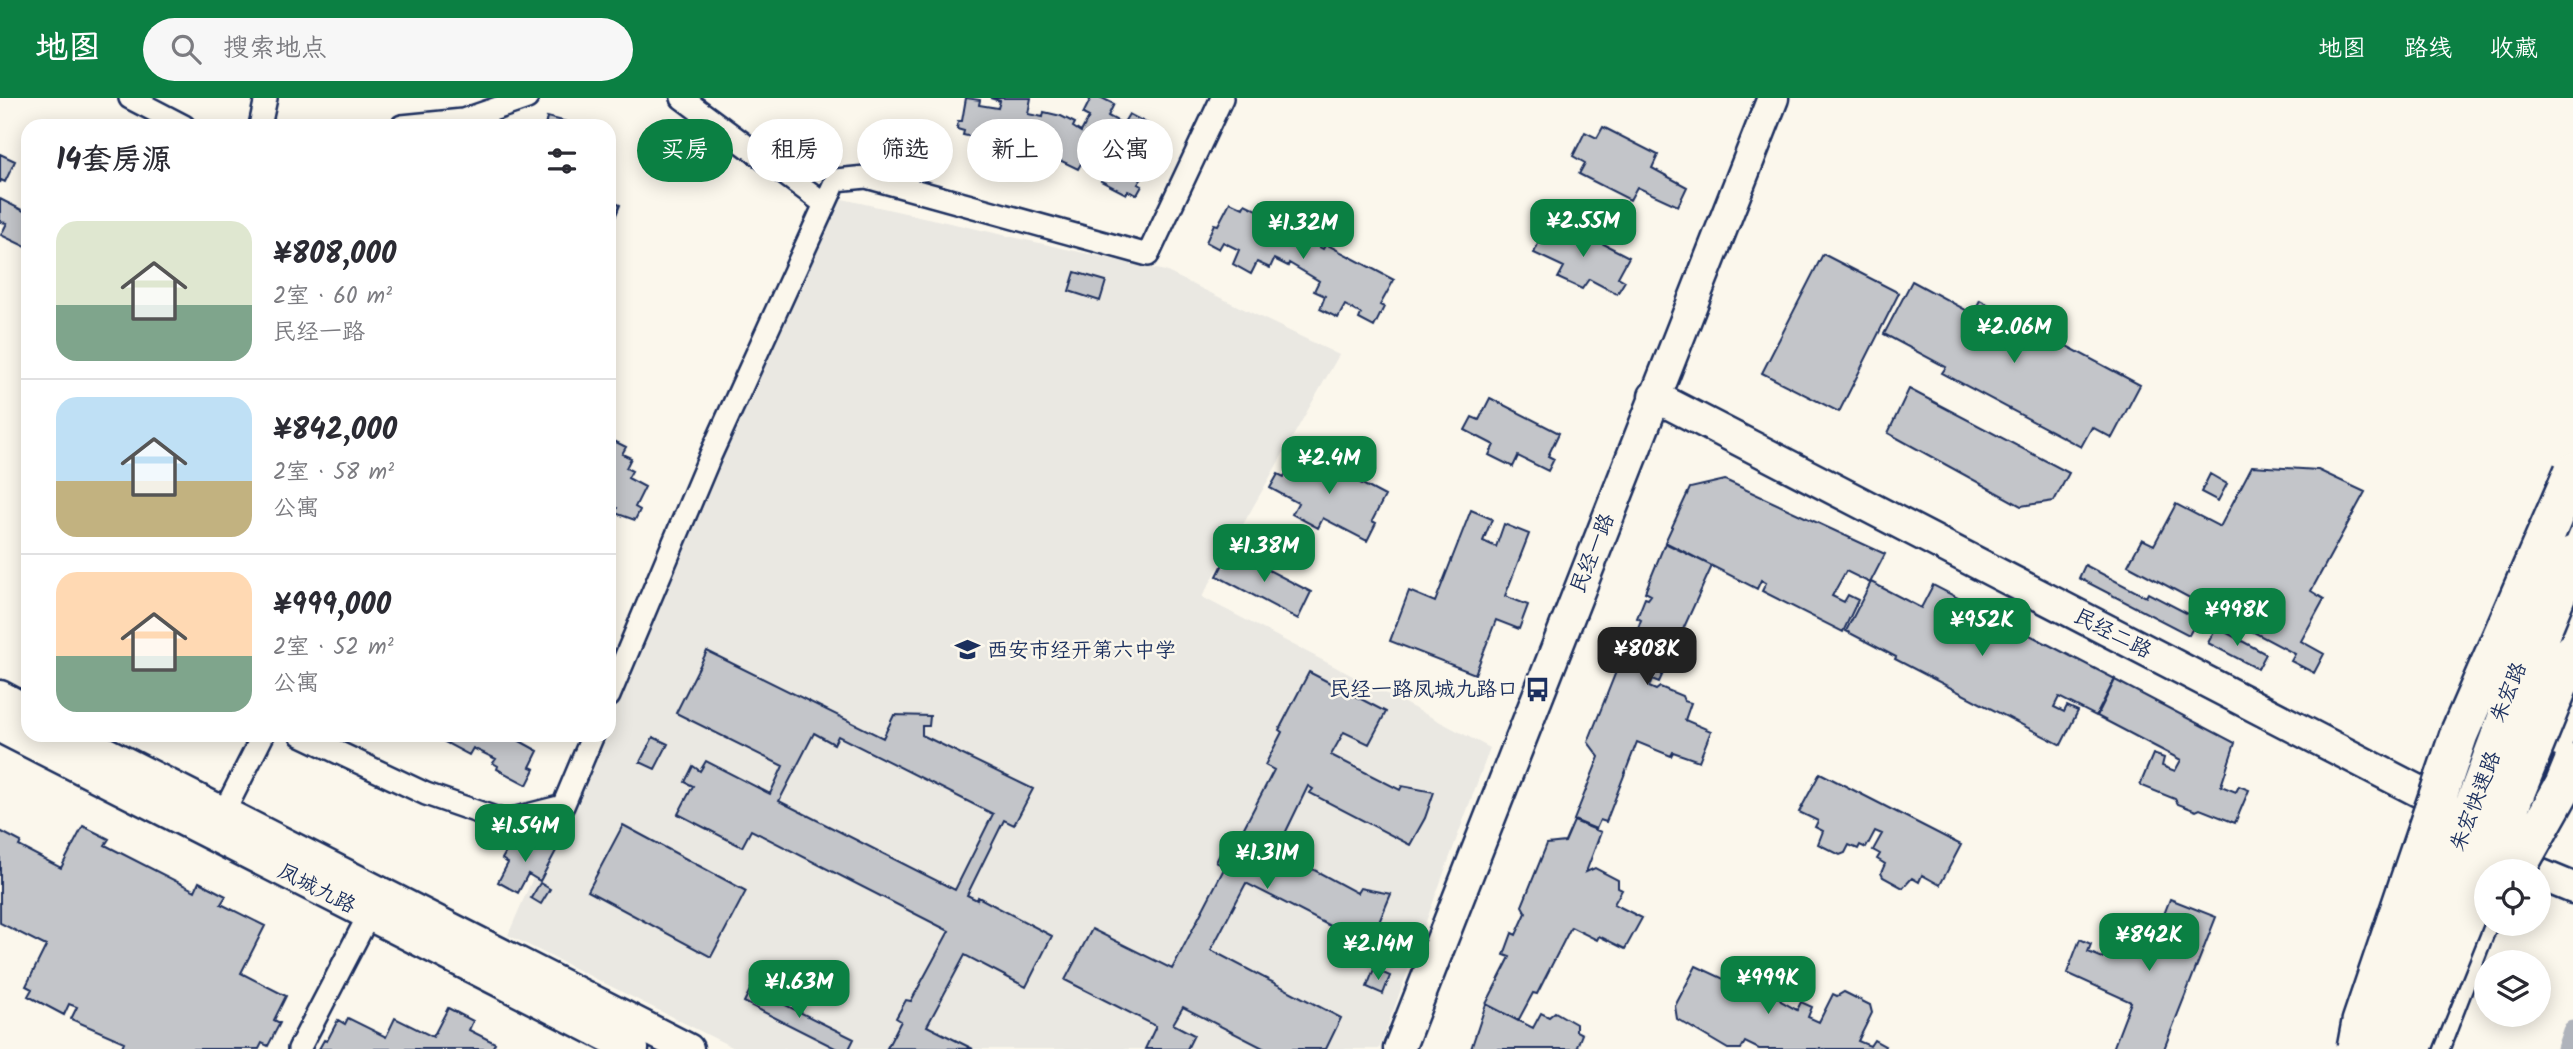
<!DOCTYPE html>
<html lang="zh">
<head>
<meta charset="utf-8">
<style>
  body { margin:0; font-family:Kalam,"LXGW WenKai TC",sans-serif; background:#f7f7f7; color:#2b2b33; height:100vh; display:flex; flex-direction:column; font-size:26px; white-space:nowrap }
  * { box-sizing:border-box; margin:0 }
  p { font-size:23px; color:#7c7c81 }
  .icon { flex:none; width:38px; height:38px; fill:none; stroke:currentColor; stroke-width:2; stroke-linecap:round; stroke-linejoin:round }
  .map { position:relative; flex:1; overflow:hidden }
  .panel { position:absolute; left:21px; top:21px; width:595px; height:623px; display:flex; flex-direction:column; background:#fff; border-radius:21px; box-shadow:0 4px 18px #0003 }
  .panel>* { flex:none }
  .banner { position:absolute; left:637px; top:21px; width:665px; height:63px; display:flex; gap:14px }
  .fabs { position:absolute; left:2474px; top:761px; display:grid; gap:14px }
  .fabs a { display:grid; place-items:center; width:77px; height:77px; border-radius:50%; background:#fff; box-shadow:0 4px 18px #0003; font-size:35px }
  .price { position:absolute; translate:-50% -60px; padding:0 16px; border-radius:14px; background:#0b8043; color:#fff; font-size:23px; line-height:46px; filter:drop-shadow(0 2px 4px #0008) }
  .price::after { content:''; position:absolute; left:50%; top:42px; width:21px; height:16px; margin-left:-10px; background:inherit; clip-path:polygon(0 0,100% 0,50% 100%) }
  .price.active { background:#222; color:#fff }
  ul { padding:0; list-style:none }
  li { display:flex; align-items:center; gap:21px; height:175px; padding:0 35px }
  li+li { border-top:2px solid #e1e1e2 }
  li span { display:grid; place-items:center; flex:none; width:196px; height:140px; border-radius:21px; color:#555 }
  li>.icon { margin-inline-start:auto }
  span .icon { width:84px; height:84px; fill:#fffc; stroke-width:1 }
  li b { font-size:30px }
  h2 { display:flex; justify-content:space-between; align-items:center; height:84px; padding:0 35px; font-size:30px }
  .chip { padding:0 24px; border-radius:32px; background:#fff; box-shadow:0 4px 18px #0003; font-size:24px; line-height:63px }
  .chip.active { background:#0b8043; color:#fff }
  header { display:flex; align-items:center; gap:42px; box-sizing:border-box; height:98px; padding:0 35px; background:#0b8043; color:#fff }
  header strong { font-size:33px }
  nav { display:flex; gap:38px; margin-inline-start:auto; font-size:24px }
  .search { width:490px; height:63px; background:#f7f7f7; display:flex; align-items:center; gap:18px; box-sizing:border-box; padding:0 24px; border-radius:38px; color:#7c7c81; font-size:26px }
  .map>svg:first-child { display:block }
  .built { fill:#eae8e2 }
  .lines { fill:none; stroke-linecap:round; stroke-linejoin:round }
  .canal { stroke:#afb3bb; stroke-width:21 }
  .building { fill:#c3c5c9; stroke:#1b2f5e; stroke-width:2; fill-rule:evenodd }
  .street-casing { stroke:#1b2f5e; stroke-width:26 }
  .secondary-casing { stroke:#1b2f5e; stroke-width:35 }
  .street { stroke:#fbf7ec; stroke-width:21 }
  .secondary { stroke:#fbf7ec; stroke-width:30 }
  .highway-bridge-casing { stroke:#1b2f5e; stroke-width:42; stroke-linecap:butt }
  .highway-bridge { stroke:#fbf7ec; stroke-width:37 }
  .labels { text-anchor:middle; stroke-width:5; stroke-linejoin:round; paint-order:stroke }
  .street-label { font-size:21px; fill:#1b2f5e; stroke:#fbf7ec }
  .poi-label { font-size:21px; fill:#1b2f5e; stroke:#fbf7ec; text-anchor:start }
</style>
</head>
<body>
<header>
<strong>地图</strong>
<div class="search"><svg class="icon" aria-label="search" viewBox="0 0 24 24"><circle cx="10" cy="10" r="6"/><path d="M15 15l6 6"/></svg>搜索地点</div>
<nav><a>地图</a><a>路线</a><a>收藏</a></nav>
</header>
<div class="map">
<svg width="2573" height="951" viewBox="0 0 2573 951">
  <rect width="100%" height="100%" fill="#fbf7ec"/>
  <filter id="ink" filterUnits="userSpaceOnUse"><feTurbulence type="fractalNoise" baseFrequency=".0143" numOctaves="2"/><feDisplacementMap in="SourceGraphic" scale="14" xChannelSelector="R" yChannelSelector="G"/><feConvolveMatrix kernelMatrix="1 2 1 2 8 2 1 2 1" color-interpolation-filters="sRGB"/></filter>
  <g filter="url(#ink)">
    <!-- built -->
    <path class="built" d="M 829,98 L 1165,173 L 1339,257 L 1202,499 L 1490,650 L 1379,951 L 736,951 L 508,837 L 595,637 L 609,637 L 609,604 Z"/>
    <g class="lines">
      <!-- canal -->
      <path class="canal" d="M 2567,951 L 2573,933"/>
    </g>
    <!-- building -->
    <path class="building" d="M 966,0 L 980,2 L 979,7 L 998,10 L 1000,3 L 990,0 L 1031,0 L 1028,16 L 1043,19 L 1044,14 L 1061,18 L 1075,25 L 1073,29 L 1081,34 L 1089,19 L 1083,16 L 1091,0 L 1102,0 L 1114,6 L 1108,18 L 1123,26 L 1129,16 L 1148,26 L 1140,44 L 1134,43 L 1126,58 L 1135,63 L 1137,59 L 1152,66 L 1138,86 L 1142,88 L 1137,97 L 1128,93 L 1126,96 L 1101,83 L 1106,73 L 1083,62 L 1078,71 L 1047,56 L 1053,44 L 1046,42 L 1042,54 L 963,37 L 964,33 L 957,31 L 958,23 L 962,23 Z
      M 547,19 L 571,25 L 570,28 L 545,28 Z
      M 1603,29 L 1658,57 L 1652,70 L 1687,89 L 1678,108 L 1637,89 L 1630,102 L 1579,76 L 1585,65 L 1573,58 L 1585,34 L 1597,40 Z
      M 0,56 L 15,63 L 5,84 L 1,82 L 0,85 Z
      M 0,101 L 28,115 L 28,150 L 1,137 L 7,125 L 0,124 Z
      M 609,102 L 620,107 L 609,135 Z
      M 1230,104 L 1243,110 L 1245,106 L 1301,133 L 1300,139 L 1323,151 L 1326,146 L 1394,182 L 1380,207 L 1384,209 L 1374,229 L 1359,221 L 1361,216 L 1345,207 L 1338,220 L 1320,211 L 1325,198 L 1314,193 L 1319,183 L 1289,165 L 1288,168 L 1274,161 L 1270,170 L 1257,164 L 1251,176 L 1233,166 L 1239,152 L 1223,144 L 1219,151 L 1206,144 L 1214,126 L 1218,127 Z
      M 1559,123 L 1629,159 L 1618,179 L 1625,183 L 1617,196 L 1589,181 L 1582,191 L 1558,180 L 1564,169 L 1534,155 L 1540,141 L 1548,145 Z
      M 1823,156 L 1899,195 L 1839,314 L 1762,275 Z
      M 1075,174 L 1106,183 L 1100,203 L 1069,193 Z
      M 1912,183 L 1973,216 L 1980,202 L 2140,287 L 2112,340 L 2092,329 L 2081,349 L 1942,275 L 1946,269 L 1884,236 Z
      M 1909,291 L 2069,375 L 2054,403 L 2021,408 L 1888,335 Z
      M 1490,300 L 1559,335 L 1548,358 L 1554,361 L 1548,373 L 1518,358 L 1513,369 L 1489,357 L 1494,347 L 1465,332 L 1472,319 L 1479,322 Z
      M 614,343 L 626,349 L 622,356 L 631,360 L 626,370 L 632,373 L 628,380 L 645,389 L 635,409 L 640,412 L 635,422 L 615,415 L 617,410 L 609,406 L 609,352 Z
      M 1298,352 L 1385,398 L 1372,423 L 1376,425 L 1367,443 L 1323,420 L 1318,430 L 1292,416 L 1298,405 L 1270,390 L 1278,376 L 1284,379 Z
      M 2252,368 L 2318,372 L 2365,394 L 2311,493 L 2324,501 L 2301,543 L 2324,556 L 2314,575 L 2291,563 L 2295,556 L 2128,467 L 2142,441 L 2154,447 L 2176,406 L 2220,429 Z
      M 2210,376 L 2227,386 L 2218,403 L 2201,394 Z
      M 1725,382 L 1885,456 L 1870,485 L 1846,473 L 1832,498 L 1844,504 L 1848,497 L 1858,502 L 1843,534 L 1762,493 L 1766,485 L 1761,482 L 1757,491 L 1665,444 L 1690,390 Z
      M 1471,412 L 1492,421 L 1483,443 L 1496,449 L 1504,426 L 1529,436 L 1505,498 L 1528,507 L 1519,531 L 1496,522 L 1475,576 L 1390,543 L 1409,493 L 1435,504 Z
      M 1665,445 L 1712,468 L 1659,584 L 1652,581 L 1649,589 L 1656,592 L 1660,589 L 1682,598 L 1684,603 L 1691,605 L 1685,622 L 1711,633 L 1699,663 L 1673,654 L 1671,658 L 1637,644 L 1606,724 L 1600,722 L 1596,731 L 1574,722 L 1599,659 L 1588,644 L 1627,546 L 1632,546 L 1641,522 L 1637,520 L 1645,500 L 1648,501 L 1651,497 L 1645,494 Z
      M 1230,452 L 1311,494 L 1298,521 L 1217,478 Z
      M 2085,467 L 2146,499 L 2148,495 L 2198,521 L 2189,537 L 2079,480 Z
      M 1871,484 L 1921,510 L 1933,487 L 2115,581 L 2096,618 L 2059,599 L 2054,609 L 2064,614 L 2067,608 L 2078,613 L 2061,647 L 1895,561 L 1896,559 L 1846,533 Z
      M 2216,529 L 2266,556 L 2258,571 L 2208,545 Z
      M 707,553 L 883,640 L 894,617 L 930,618 L 929,628 L 922,628 L 922,637 L 1033,691 L 1014,727 L 1004,722 L 967,797 L 977,802 L 978,799 L 1052,838 L 1026,889 L 965,857 L 927,928 L 973,951 L 887,950 L 901,923 L 896,920 L 906,902 L 911,903 L 949,833 L 751,732 L 742,749 L 678,716 L 693,688 L 685,684 L 693,668 L 700,673 L 706,663 L 770,696 L 783,668 L 676,615 ZM 814,635 L 834,646 L 838,638 L 993,716 L 955,792 L 779,703 Z
      M 1309,574 L 1386,614 L 1369,646 L 1344,634 L 1331,657 L 1400,692 L 1402,688 L 1434,694 L 1425,720 L 1410,747 L 1310,695 L 1313,691 L 1308,688 L 1277,752 L 1357,795 L 1360,790 L 1391,796 L 1369,848 L 1246,785 L 1211,852 L 1341,920 L 1326,951 L 1265,951 L 1183,909 L 1173,926 L 1194,937 L 1187,951 L 1145,951 L 1156,928 L 1065,882 L 1092,831 L 1172,871 L 1225,769 L 1216,764 L 1231,734 L 1239,739 L 1274,672 L 1265,667 L 1282,634 L 1279,632 Z
      M 2115,582 L 2235,645 L 2221,688 L 2236,694 L 2239,688 L 2249,692 L 2235,725 L 2200,711 L 2196,713 L 2178,706 L 2175,701 L 2140,687 L 2153,656 L 2164,660 L 2162,668 L 2175,673 L 2181,662 L 2097,618 Z
      M 439,637 L 521,637 L 518,642 L 538,653 L 530,669 L 535,671 L 527,687 L 497,671 L 498,668 L 493,665 L 496,661 L 473,650 L 469,657 L 437,640 Z
      M 653,639 L 668,646 L 655,671 L 640,664 Z
      M 1820,675 L 1961,747 L 1940,787 L 1922,777 L 1919,784 L 1912,780 L 1903,790 L 1883,779 L 1881,775 L 1885,766 L 1877,761 L 1880,756 L 1873,752 L 1882,736 L 1875,733 L 1866,750 L 1860,747 L 1858,751 L 1849,747 L 1845,755 L 1840,757 L 1818,746 L 1823,733 L 1815,729 L 1818,723 L 1799,714 Z
      M 1574,723 L 1601,734 L 1586,774 L 1595,770 L 1618,782 L 1618,790 L 1622,792 L 1614,806 L 1642,820 L 1625,851 L 1599,838 L 1597,842 L 1571,829 L 1537,896 L 1533,895 L 1518,923 L 1486,906 L 1510,859 L 1504,857 L 1512,835 L 1516,837 L 1526,815 L 1522,808 L 1547,746 L 1565,744 Z
      M 623,727 L 746,793 L 711,859 L 588,793 Z
      M 83,728 L 109,741 L 105,747 L 195,793 L 199,784 L 226,798 L 221,806 L 265,828 L 241,875 L 286,898 L 274,922 L 280,925 L 268,948 L 262,945 L 259,951 L 121,951 L 124,944 L 71,921 L 77,909 L 69,906 L 64,917 L 28,898 L 32,891 L 26,888 L 46,848 L 0,825 L 0,733 L 21,744 L 19,748 L 61,770 Z
      M 530,739 L 556,753 L 540,783 L 528,776 L 518,795 L 498,784 L 508,765 L 502,761 L 511,745 L 523,751 Z
      M 540,785 L 550,791 L 541,806 L 531,800 Z
      M 2170,801 L 2216,819 L 2164,951 L 2113,951 L 2131,904 L 2067,875 L 2080,841 L 2091,846 L 2088,854 L 2103,860 L 2115,830 L 2120,832 L 2121,829 L 2154,842 Z
      M 1696,868 L 1728,883 L 1731,876 L 1749,886 L 1764,882 L 1777,891 L 1781,903 L 1797,912 L 1801,904 L 1812,909 L 1808,919 L 1819,924 L 1833,896 L 1837,898 L 1844,894 L 1870,907 L 1872,915 L 1858,943 L 1870,948 L 1874,942 L 1885,948 L 1883,951 L 1759,951 L 1745,944 L 1741,951 L 1728,951 L 1677,921 L 1675,908 Z
      M 1374,871 L 1390,878 L 1383,896 L 1367,889 Z
      M 751,890 L 854,941 L 849,951 L 837,951 L 744,904 Z
      M 1486,906 L 1533,930 L 1541,915 L 1549,919 L 1555,914 L 1576,926 L 1576,933 L 1582,936 L 1576,951 L 1471,951 Z
      M 448,910 L 473,923 L 469,932 L 495,945 L 492,951 L 319,951 L 324,942 L 327,943 L 338,922 L 345,926 L 348,920 L 386,939 L 395,920 L 433,939 Z"/>
    <g class="lines">
      <defs>
        <path id="street" d="M 130,0 L 184,28
          M 682,0 L 825,106
          M 260,28 L 266,0
          M 402,28 L 463,22 L 527,0
          M 609,598 L 711,356 L 836,82 L 866,79 L 1148,157 L 1222,0
          M 301,637 L 426,696 L 504,723 L 563,708 L 593,637
          M 224,714 L 263,637
          M 299,951 L 374,807"/>
        <path id="secondary" d="M 1654,298 L 2457,713
          M 0,598 L 28,613
          M 0,629 L 633,951
          M 71,637 L 688,951
          M 2534,696 L 2573,605
          M 2539,776 L 2573,790
          M 1399,951 L 1773,0
          M 2433,951 L 2481,827"/>
      </defs>
      <!-- street casing -->
      <use href="#street" class="street-casing"/>
      <!-- secondary casing -->
      <use href="#secondary" class="secondary-casing"/>
      <!-- street -->
      <use href="#street" class="street"/>
      <!-- secondary -->
      <use href="#secondary" class="secondary"/>
      <defs>
        <path id="highway-bridge" d="M 2515,774 L 2564,687 L 2573,665
          M 2356,951 L 2361,924 L 2459,636 L 2573,374
          M 2382,951 L 2515,598 L 2573,457
          M 2412,951 L 2573,553"/>
      </defs>
      <!-- highway-bridge casing -->
      <use href="#highway-bridge" class="highway-bridge-casing"/>
      <!-- highway-bridge -->
      <use href="#highway-bridge" class="highway-bridge"/>
    </g>
  </g>
  <!-- icons -->
  <defs>
    <symbol id="school-bare" viewBox="-9 -9 18 18"><path d="M0-5L7-2L0 1L-7-2ZM-4 1L0 2.5L4 1V4Q0 6-4 4Z" fill="#1b2f5e" stroke="#fbf7ec" stroke-width="2.5" paint-order="stroke"/></symbol>
    <symbol id="bus-bare" viewBox="-9 -9 18 18"><path d="M-5-6H5V4H4V6H2V4H-2V6H-4V4H-5ZM-3.5-4V0h7V-4ZM-3.5 1.2v1.5H-2V1.2ZM2 1.2v1.5H3.5V1.2Z" fill="#1b2f5e" stroke="#fbf7ec" stroke-width="2.5" paint-order="stroke"/></symbol>
  </defs>
  <g fill-rule="evenodd">
    <use href="#school-bare" x="950" y="534" width="35" height="35"/>
    <use href="#bus-bare" x="1520" y="574" width="35" height="35"/>
  </g>
  <g class="labels">
    <!-- street labels -->
    <g class="street-label">
      <text transform="translate(1592 455) rotate(-68)" y="7">民经一路</text>
      <text transform="translate(2113 535) rotate(27)" y="7">民经二路</text>
      <text transform="translate(2508 594) rotate(-68)" y="7">朱宏路</text>
      <text transform="translate(2475 703) rotate(-69)" y="7">朱宏快速路</text>
      <text transform="translate(317 790) rotate(27)" y="7">凤城九路</text>
    </g>
    <!-- poi labels -->
    <g class="poi-label">
      <text x="987" y="559">西安市经开第六中学</text>
      <text x="1518" y="598" text-anchor="end">民经一路凤城九路口</text>
    </g>
  </g>
</svg>
<div class="fabs">
<a><svg class="icon" aria-label="locate" viewBox="0 0 24 24"><circle cx="12" cy="12" r="6"/><path d="M12 2v4M12 18v4M2 12h4M18 12h4"/></svg></a>
<a><svg class="icon" aria-label="layers" viewBox="0 0 24 24"><path d="M12 4l9 5-9 5-9-5zM3 14l9 5 9-5"/></svg></a>
</div>
<b class="price" style="left:1583px;top:161px">¥2.55M</b>
<b class="price" style="left:1303px;top:163px">¥1.32M</b>
<b class="price" style="left:2014px;top:267px">¥2.06M</b>
<b class="price" style="left:1329px;top:398px">¥2.4M</b>
<b class="price" style="left:1264px;top:486px">¥1.38M</b>
<b class="price" style="left:2237px;top:550px">¥998K</b>
<b class="price" style="left:1982px;top:560px">¥952K</b>
<b class="price active" style="left:1647px;top:589px">¥808K</b>
<b class="price" style="left:525px;top:766px">¥1.54M</b>
<b class="price" style="left:1267px;top:793px">¥1.31M</b>
<b class="price" style="left:2149px;top:875px">¥842K</b>
<b class="price" style="left:1378px;top:884px">¥2.14M</b>
<b class="price" style="left:1768px;top:918px">¥999K</b>
<b class="price" style="left:799px;top:922px">¥1.63M</b>
<div class="banner">
<a class="chip active">买房</a>
<a class="chip">租房</a>
<a class="chip">筛选</a>
<a class="chip">新上</a>
<a class="chip">公寓</a>
</div>
<section class="panel">
<h2>14套房源<svg class="icon" aria-label="filters" viewBox="0 0 24 24"><path d="M4 7h16M4 17h16"/><circle cx="9" cy="7" r="2"/><circle cx="15" cy="17" r="2"/></svg></h2>
<ul>
<li><span style="background:linear-gradient(#dfe7d0 60%,#7fa58c 0)"><svg class="icon" aria-label="home" viewBox="0 0 24 24"><path d="M3 11l9-7 9 7M6 9v11h12V9"/></svg></span><div><b>¥808,000</b><p>2室 · 60 m²</p><p>民经一路</p></div></li>
<li><span style="background:linear-gradient(#bfe0f5 60%,#c2b280 0)"><svg class="icon" aria-label="home" viewBox="0 0 24 24"><path d="M3 11l9-7 9 7M6 9v11h12V9"/></svg></span><div><b>¥842,000</b><p>2室 · 58 m²</p><p>公寓</p></div></li>
<li><span style="background:linear-gradient(#ffd9b3 60%,#7fa58c 0)"><svg class="icon" aria-label="home" viewBox="0 0 24 24"><path d="M3 11l9-7 9 7M6 9v11h12V9"/></svg></span><div><b>¥999,000</b><p>2室 · 52 m²</p><p>公寓</p></div></li>
</ul>
</section>
</div>
</body>
</html>
